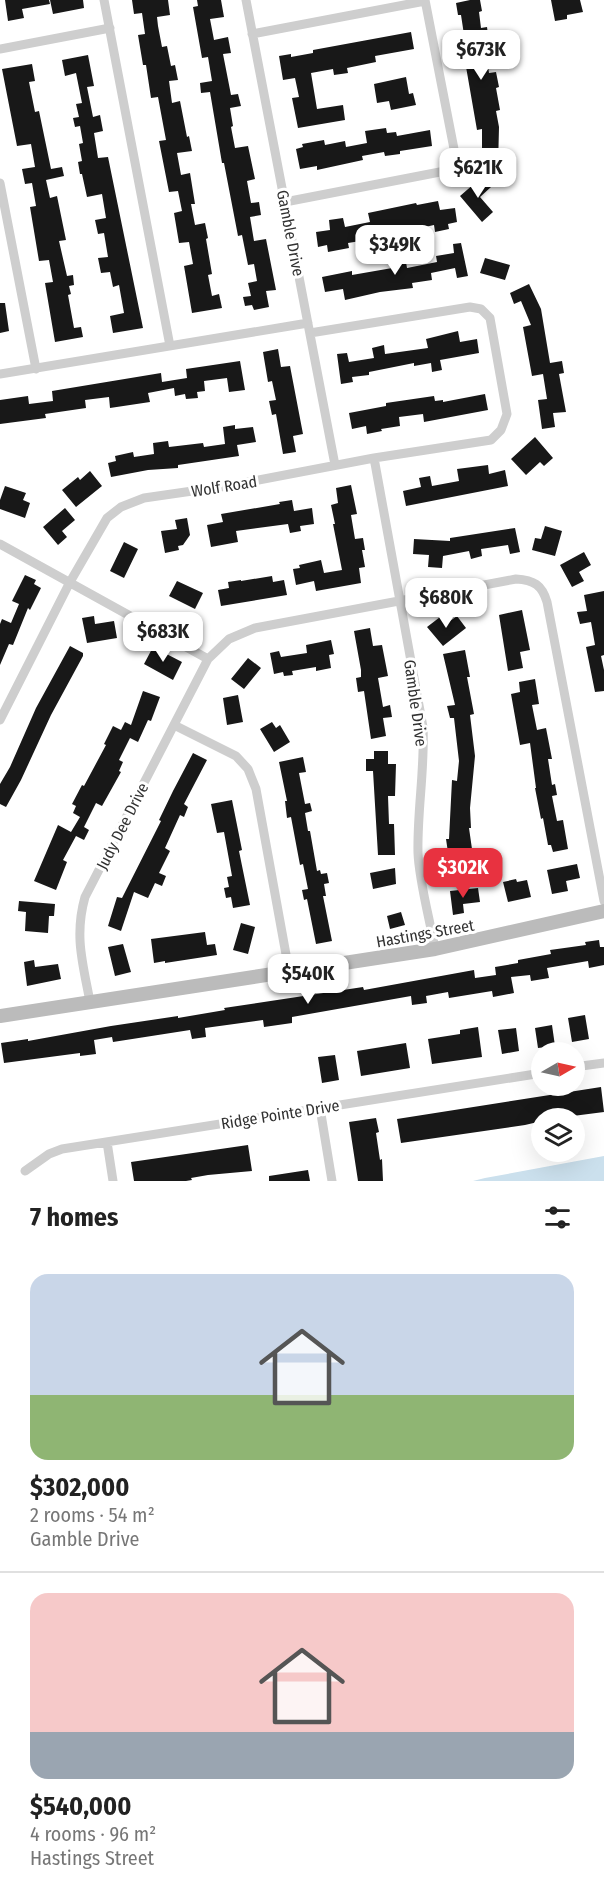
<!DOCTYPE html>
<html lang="en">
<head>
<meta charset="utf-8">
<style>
  body { margin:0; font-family:"Fira Sans Condensed",sans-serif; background:#f2f2f2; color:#222; height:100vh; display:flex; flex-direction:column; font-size:22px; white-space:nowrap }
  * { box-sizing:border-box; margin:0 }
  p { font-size:20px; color:#767676 }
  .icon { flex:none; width:33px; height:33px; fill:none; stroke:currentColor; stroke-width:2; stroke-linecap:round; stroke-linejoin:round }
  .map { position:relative; height:1181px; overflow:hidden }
  .side { display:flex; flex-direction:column; background:#fff; flex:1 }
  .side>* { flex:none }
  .needle { width:39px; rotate:81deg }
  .fabs { position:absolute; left:531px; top:1042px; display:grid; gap:12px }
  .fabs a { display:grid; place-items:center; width:54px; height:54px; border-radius:50%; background:#fff; box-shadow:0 6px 24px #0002; font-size:30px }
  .price { position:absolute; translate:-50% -51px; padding:0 14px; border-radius:12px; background:#fff; color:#222; font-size:20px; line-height:39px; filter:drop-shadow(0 2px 3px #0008) }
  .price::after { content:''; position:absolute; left:50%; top:36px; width:18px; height:14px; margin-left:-9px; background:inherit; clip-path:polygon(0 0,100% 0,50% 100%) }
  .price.active { background:#e83240; color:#fff }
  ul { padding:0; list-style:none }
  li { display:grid; align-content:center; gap:12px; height:318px; padding:0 30px }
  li+li { border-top:2px solid #e0e0e0 }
  li span { display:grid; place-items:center; height:186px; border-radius:18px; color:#555 }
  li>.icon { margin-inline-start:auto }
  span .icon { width:108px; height:108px; fill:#fffc; stroke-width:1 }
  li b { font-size:26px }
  h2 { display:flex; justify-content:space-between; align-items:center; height:72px; padding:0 30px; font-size:26px }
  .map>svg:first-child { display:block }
  .water { fill:#cbe0ed }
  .building { fill:#181818 }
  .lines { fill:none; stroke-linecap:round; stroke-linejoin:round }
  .street { stroke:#cecece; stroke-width:9 }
  .secondary { stroke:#bbb; stroke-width:14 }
  .labels { text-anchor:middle; stroke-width:6; stroke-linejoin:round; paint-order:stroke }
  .street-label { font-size:16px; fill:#313131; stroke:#fff }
</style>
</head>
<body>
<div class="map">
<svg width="604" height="1181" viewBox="0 0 604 1181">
  <rect width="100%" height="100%" fill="#fff"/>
  <!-- water -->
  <path class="water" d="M 604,1156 L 604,1181 L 473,1181 L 485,1178 Z"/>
  <!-- building -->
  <path class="building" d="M 5,0 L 49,0 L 50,4 L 22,9 L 24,18 L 8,21 Z
    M 50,0 L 83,0 L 84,8 L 53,14 Z
    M 132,0 L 168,0 L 170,15 L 157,17 L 158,26 L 162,47 L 167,46 L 171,66 L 175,65 L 178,80 L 169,81 L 172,103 L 180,101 L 187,137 L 189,136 L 192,151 L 177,153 L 181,175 L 190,173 L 195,204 L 191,204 L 195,225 L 205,223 L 208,238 L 206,239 L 212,274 L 208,275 L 212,296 L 219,294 L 222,308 L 192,313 L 184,266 L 193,264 L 189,242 L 179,243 L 174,213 L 182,211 L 178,191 L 169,192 L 159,141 L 166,140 L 158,97 L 151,98 L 146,65 L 143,65 L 138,35 L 145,34 L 142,13 L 134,14 Z
    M 197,0 L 221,0 L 224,17 L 210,19 L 214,40 L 228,37 L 231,53 L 223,54 L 231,95 L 238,94 L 241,106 L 230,108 L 233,126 L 231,127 L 235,148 L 248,146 L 255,179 L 247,181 L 251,203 L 259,202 L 261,215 L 250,217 L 254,241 L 266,239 L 276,290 L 266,291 L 269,307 L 254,310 L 252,305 L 245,306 L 243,297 L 251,296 L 248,283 L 257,281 L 254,264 L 248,265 L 242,235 L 238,236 L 224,163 L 222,163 L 210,92 L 201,93 L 200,83 L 212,81 L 208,57 L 202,58 L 193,7 L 198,6 Z
    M 470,0 L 480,0 L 482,11 L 479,12 L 481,28 L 487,27 L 490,51 L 486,52 L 489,73 L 496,72 L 499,87 L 496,88 L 500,110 L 496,111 L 499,127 L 498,167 L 482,167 L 482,129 L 477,130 L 465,61 L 468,61 L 461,15 L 458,15 L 456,3 Z
    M 551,0 L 580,0 L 583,12 L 567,15 L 567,19 L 555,21 Z
    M 411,32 L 414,49 L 375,56 L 376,62 L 347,68 L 348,73 L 334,75 L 333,69 L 311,73 L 317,109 L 343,105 L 345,120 L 298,128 L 292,98 L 299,97 L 295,78 L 283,80 L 279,56 L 291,54 L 291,57 L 313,53 L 313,50 Z
    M 88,55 L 94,86 L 87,87 L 93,117 L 100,115 L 103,131 L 94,133 L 98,158 L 108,157 L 143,328 L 113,333 L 110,316 L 124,313 L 119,285 L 113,287 L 110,272 L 101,273 L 98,258 L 108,257 L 104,233 L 98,234 L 95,220 L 106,218 L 102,194 L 87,197 L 82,174 L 80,174 L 78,162 L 82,161 L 79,144 L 83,143 L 80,126 L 75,127 L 73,118 L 79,117 L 76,104 L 82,103 L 76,73 L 65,76 L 62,60 Z
    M 32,64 L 35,81 L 29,82 L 35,112 L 39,111 L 51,169 L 62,167 L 64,176 L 46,180 L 50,198 L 57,196 L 66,240 L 59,241 L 67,276 L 73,275 L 74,285 L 69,286 L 71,294 L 68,295 L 74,328 L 81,327 L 83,337 L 55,342 L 45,283 L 53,282 L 49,260 L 39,261 L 30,207 L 36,206 L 32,183 L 25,184 L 22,169 L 35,167 L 31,144 L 17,146 L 2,69 Z
    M 406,77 L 409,94 L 413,93 L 416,105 L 391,110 L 389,101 L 377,103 L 374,84 Z
    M 386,128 L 387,133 L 396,132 L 397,136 L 430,130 L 432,146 L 400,151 L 400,154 L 385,156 L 384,152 L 362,156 L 363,160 L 317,170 L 317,166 L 300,169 L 296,149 L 303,147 L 302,144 L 324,140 L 325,145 L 345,141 L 346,147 L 367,143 L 365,131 Z
    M 482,177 L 491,187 L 480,197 L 493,212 L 482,222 L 460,196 Z
    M 438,201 L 440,210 L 455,208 L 457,222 L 448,224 L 449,229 L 435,232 L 434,225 L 407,231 L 406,225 L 384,229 L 385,237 L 348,243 L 349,248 L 328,252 L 327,245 L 318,247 L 316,232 L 330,230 L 329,220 L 343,218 L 345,227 L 370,222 L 368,213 L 416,203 L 417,205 Z
    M 461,243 L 468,276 L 457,278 L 455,268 L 431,273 L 432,280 L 412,283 L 413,288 L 380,292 L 345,300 L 343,289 L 325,292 L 322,277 L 352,271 L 352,275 L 398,267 L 398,264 L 406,262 L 407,268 L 437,262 L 436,256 L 454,253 L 453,244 Z
    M 485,258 L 510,265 L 505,280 L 480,273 Z
    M 529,284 L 541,309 L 550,363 L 562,361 L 564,373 L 559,374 L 566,412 L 553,413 L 555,427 L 542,429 L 538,400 L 547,399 L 543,374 L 532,376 L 523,327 L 531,325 L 521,301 L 514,304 L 510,293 Z
    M 0,303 L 5,303 L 9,331 L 0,333 Z
    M 458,331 L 460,342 L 477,339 L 479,353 L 440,360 L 442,370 L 432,372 L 431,363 L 414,366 L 414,363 L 369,372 L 369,375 L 352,377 L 353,382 L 341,384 L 337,354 L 347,353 L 349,362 L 374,358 L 372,348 L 384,345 L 385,354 L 428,348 L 426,339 Z
    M 278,349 L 281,367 L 290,366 L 303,434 L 293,436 L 296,452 L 283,454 L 276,414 L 272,415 L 269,401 L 276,400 L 272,381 L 268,382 L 263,352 Z
    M 240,361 L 245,390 L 229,392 L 227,378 L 204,381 L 205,391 L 197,392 L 198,398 L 186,399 L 185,394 L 175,396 L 174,388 L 148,393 L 150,402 L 110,408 L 109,397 L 85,400 L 86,408 L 45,414 L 46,418 L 0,424 L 0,400 L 28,396 L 29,404 L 53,401 L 52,391 L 161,373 L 162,382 L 187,378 L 186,369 Z
    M 485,394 L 488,410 L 424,422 L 423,414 L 399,417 L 400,426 L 381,429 L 382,431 L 367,434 L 366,426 L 352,429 L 349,413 L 386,406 L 386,403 L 434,396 L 435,401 L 443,400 L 443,402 Z
    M 235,425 L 235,429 L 253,427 L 256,442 L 237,445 L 239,456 L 178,465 L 178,468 L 148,470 L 111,477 L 108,463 L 116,461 L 115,456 L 133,452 L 134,457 L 154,454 L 153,443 L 168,441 L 169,447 L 203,443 L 204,447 L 225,444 L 223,427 Z
    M 535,437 L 553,458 L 544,466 L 540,462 L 526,475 L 511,459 Z
    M 488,465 L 489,474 L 505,470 L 508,486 L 406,506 L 403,491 L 421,487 L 419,478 L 430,476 L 432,486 L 459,481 L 457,469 Z
    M 90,471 L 102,486 L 76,507 L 62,490 L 78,477 L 80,480 Z
    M 351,485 L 357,514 L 351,515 L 355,539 L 363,538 L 365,550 L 362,550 L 365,567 L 359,568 L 361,583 L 316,591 L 314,581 L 296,585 L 293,569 L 300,568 L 299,565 L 321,560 L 324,573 L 342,570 L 333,524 L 335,524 L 331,505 L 338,503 L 336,488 Z
    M 5,486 L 26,493 L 23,500 L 30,503 L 25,518 L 0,509 L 0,500 Z
    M 292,500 L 294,511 L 312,508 L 314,524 L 300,526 L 301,531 L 290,533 L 288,524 L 236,531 L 238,542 L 211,547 L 207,525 L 223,522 L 221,514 L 280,504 L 279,502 Z
    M 65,508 L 75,520 L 62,531 L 67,537 L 58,545 L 43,527 Z
    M 187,518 L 190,535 L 183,545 L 178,546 L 179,550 L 165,553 L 161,531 L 177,529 L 175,520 Z
    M 545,526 L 562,531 L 555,556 L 532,550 L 535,538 L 541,539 Z
    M 515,528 L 520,552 L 510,554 L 508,545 L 481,549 L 482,556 L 471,559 L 469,551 L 443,556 L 442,568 L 428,567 L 429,555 L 413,554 L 414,539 L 450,541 L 450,538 Z
    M 124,542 L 138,549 L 124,578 L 110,571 Z
    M 584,552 L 591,565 L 579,572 L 584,581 L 572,587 L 560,565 Z
    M 25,575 L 36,580 L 34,584 L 41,588 L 30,610 L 28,608 L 13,645 L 9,644 L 0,665 L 0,624 L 2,619 L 11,623 L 19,604 L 12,601 Z
    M 272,576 L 273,582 L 284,580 L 287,595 L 221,606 L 218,590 L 229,588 L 228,582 L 241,580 L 241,581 Z
    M 177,581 L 203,593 L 195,609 L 169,596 Z
    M 604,591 L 604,655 L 601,656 L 604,670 L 604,691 L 595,692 L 586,647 L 595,645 L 591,622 L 580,624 L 577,612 L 587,611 L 584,595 Z
    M 522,610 L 530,650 L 520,652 L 523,668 L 508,671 L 499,615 Z
    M 444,614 L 450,621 L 457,616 L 466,628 L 443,646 L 427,627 Z
    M 94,616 L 95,624 L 114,621 L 117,638 L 87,643 L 82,618 Z
    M 370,628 L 373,646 L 382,645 L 388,676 L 378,678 L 383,707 L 390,705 L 392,717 L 383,718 L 386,736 L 371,739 L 364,691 L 358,692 L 356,678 L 361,677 L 361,670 L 354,631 Z
    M 331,640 L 334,654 L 329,655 L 331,668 L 316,671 L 316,667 L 292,671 L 293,675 L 284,676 L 283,672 L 274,674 L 270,653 L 279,651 L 281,657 L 307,653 L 306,645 Z
    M 70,646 L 83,653 L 83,656 L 51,715 L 21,780 L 6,807 L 0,804 L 0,784 L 10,767 L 36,708 Z
    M 153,647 L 182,662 L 173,680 L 144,664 Z
    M 465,650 L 470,677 L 467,677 L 474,714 L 470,715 L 475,756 L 470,808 L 471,828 L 469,828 L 474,863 L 450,866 L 446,839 L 449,839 L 452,780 L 457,781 L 459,761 L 454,718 L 450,718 L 447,706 L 455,705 L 443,654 Z
    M 248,658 L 261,668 L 244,689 L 231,679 Z
    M 535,679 L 539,704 L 532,705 L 537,730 L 546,728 L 552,759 L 548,759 L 552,785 L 555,784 L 557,795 L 552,796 L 557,821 L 563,820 L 568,849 L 553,852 L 551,845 L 548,845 L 543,818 L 541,819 L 535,788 L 536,788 L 530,743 L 520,745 L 511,694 L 520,692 L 519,682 Z
    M 143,691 L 160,697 L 151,721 L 148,720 L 138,742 L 130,738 L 119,760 L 123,762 L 119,771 L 121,772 L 102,806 L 96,803 L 84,827 L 89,830 L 84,840 L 76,836 L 63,860 L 67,862 L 56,890 L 34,881 L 58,825 L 71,832 L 80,817 L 73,813 L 76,806 L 72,804 L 82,785 L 84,786 L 106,745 L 104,744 L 113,726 L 121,730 L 125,722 L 131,725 Z
    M 238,695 L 243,722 L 227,725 L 223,698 Z
    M 272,722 L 276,728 L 280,725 L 290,742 L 274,752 L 260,729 Z
    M 374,751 L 388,751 L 388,764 L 396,764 L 395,796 L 388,796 L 389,824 L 394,824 L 395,855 L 378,855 L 373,771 L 366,771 L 366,759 L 374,759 Z
    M 193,753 L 207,760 L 184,804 L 188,807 L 184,817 L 180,815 L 165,848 L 170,851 L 159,873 L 166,876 L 162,886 L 155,883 L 148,898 L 134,892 L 121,931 L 108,926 L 117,897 L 122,898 L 161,821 L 159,820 L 173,791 Z
    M 303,757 L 306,772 L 299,773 L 305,804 L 310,803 L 312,811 L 305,813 L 308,831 L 310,831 L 317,871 L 320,870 L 321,874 L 327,873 L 329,883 L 324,884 L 326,896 L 323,896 L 332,941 L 316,944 L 307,899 L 304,900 L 302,890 L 308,889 L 303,864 L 300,865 L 291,817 L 287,818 L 285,801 L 287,801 L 279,762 Z
    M 232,800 L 242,850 L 239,851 L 250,905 L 233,908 L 231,897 L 226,898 L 224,888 L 229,887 L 227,877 L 232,876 L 224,832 L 217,833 L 211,804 Z
    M 577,864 L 580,878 L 566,881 L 568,891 L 552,894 L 547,870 Z
    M 395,868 L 396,884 L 373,889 L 370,873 Z
    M 516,879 L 517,882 L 527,880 L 531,897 L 508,902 L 503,882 Z
    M 478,888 L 480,902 L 463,904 L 464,913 L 453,915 L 450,891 Z
    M 19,901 L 55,904 L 54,916 L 49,916 L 48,933 L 25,931 L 26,912 L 18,911 Z
    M 401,912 L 405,925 L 390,929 L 387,916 Z
    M 241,923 L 255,927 L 248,954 L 233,950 Z
    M 205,932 L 207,945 L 215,944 L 217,955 L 165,963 L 165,961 L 154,963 L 151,939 Z
    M 599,940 L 600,947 L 604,947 L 604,965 L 589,968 L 588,961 L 547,968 L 549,978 L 531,981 L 530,975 L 511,977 L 514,993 L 493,997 L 492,991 L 449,998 L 448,992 L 426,996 L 427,1003 L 412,1005 L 411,996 L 292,1017 L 292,1023 L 264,1027 L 263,1020 L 205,1028 L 206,1037 L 192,1039 L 190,1030 L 113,1042 L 112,1037 L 94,1040 L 96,1054 L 80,1056 L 80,1053 L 4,1063 L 1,1043 L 28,1039 L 28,1041 L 111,1026 L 178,1016 L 178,1018 L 225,1010 L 224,1008 L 363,987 L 364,990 L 474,970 L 475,978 L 496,975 L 495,967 L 518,963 L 518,960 L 551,954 L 550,950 L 586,945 L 585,942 Z
    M 123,944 L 131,972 L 115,976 L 108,947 Z
    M 34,960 L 35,967 L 58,964 L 61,979 L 27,986 L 24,962 Z
    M 585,1015 L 589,1039 L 572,1042 L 568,1018 Z
    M 552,1025 L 555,1046 L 538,1048 L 535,1028 Z
    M 478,1027 L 482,1057 L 432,1064 L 428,1039 L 460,1034 L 460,1030 Z
    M 516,1028 L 519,1051 L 502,1054 L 498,1030 Z
    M 406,1043 L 410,1068 L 361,1076 L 357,1051 Z
    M 335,1055 L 339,1080 L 322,1083 L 318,1057 Z
    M 601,1087 L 604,1112 L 565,1117 L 565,1119 L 542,1119 L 542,1121 L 525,1125 L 401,1143 L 397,1119 Z
    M 376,1118 L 379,1132 L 376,1133 L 380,1160 L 382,1159 L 383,1181 L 358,1181 L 349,1122 Z
    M 248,1145 L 252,1171 L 208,1175 L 191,1178 L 192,1180 L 186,1181 L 134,1181 L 131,1162 Z
    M 308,1170 L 310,1181 L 269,1181 L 269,1176 Z"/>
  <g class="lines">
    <!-- street -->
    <path class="street" d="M 104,0 L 170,346
      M 246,0 L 335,465
      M 252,34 L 425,1
      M 0,49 L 110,28
      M 0,183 L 36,369
      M 285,202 L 445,171 L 455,154 L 425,0
      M 0,374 L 308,323
      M 374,458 L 423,727 C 425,769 417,811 418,853 C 419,881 430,920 435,949
      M 0,544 L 208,659
      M 0,720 L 70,582 L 107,518 L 121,507 L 144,498 L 227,486 L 374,458 L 491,440 L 501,430 L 507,414 L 490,318 L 481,309 L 470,307 L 310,333
      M 174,725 L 236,756 L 248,769 L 256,789 L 289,971
      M 90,1002 C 83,964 74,936 85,897 L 208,659 L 229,639 L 255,628 L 516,579 C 534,580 542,585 547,602 L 604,901
      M 574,1067 L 604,1063
      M 320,1108 L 332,1181
      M 107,1142 L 113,1181
      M 25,1171 L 49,1154 L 62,1149 L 542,1073"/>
    <!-- secondary -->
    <path class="secondary" d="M 0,1016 L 435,949 L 604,911"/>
  </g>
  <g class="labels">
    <!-- street labels -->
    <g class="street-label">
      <text transform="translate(291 233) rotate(79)" y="6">Gamble Drive</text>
      <text transform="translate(224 486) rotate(-9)" y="6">Wolf Road</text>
      <text transform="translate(416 703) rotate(82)" y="6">Gamble Drive</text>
      <text transform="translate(122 826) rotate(-63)" y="6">Judy Dee Drive</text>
      <text transform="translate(425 933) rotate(-10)" y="6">Hastings Street</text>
      <text transform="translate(280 1114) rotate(-9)" y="6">Ridge Pointe Drive</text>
    </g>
  </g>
</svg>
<div class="fabs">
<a><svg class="needle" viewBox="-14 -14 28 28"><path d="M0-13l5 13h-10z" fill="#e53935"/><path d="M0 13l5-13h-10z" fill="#767676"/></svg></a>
<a><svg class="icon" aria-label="layers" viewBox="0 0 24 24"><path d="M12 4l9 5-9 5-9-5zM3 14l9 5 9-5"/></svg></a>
</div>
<b class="price" style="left:481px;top:81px">$673K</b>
<b class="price" style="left:478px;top:199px">$621K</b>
<b class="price" style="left:395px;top:276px">$349K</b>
<b class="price" style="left:446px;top:629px">$680K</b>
<b class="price" style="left:163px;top:663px">$683K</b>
<b class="price active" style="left:463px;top:899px">$302K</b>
<b class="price" style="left:308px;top:1005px">$540K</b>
</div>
<section class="side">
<h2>7 homes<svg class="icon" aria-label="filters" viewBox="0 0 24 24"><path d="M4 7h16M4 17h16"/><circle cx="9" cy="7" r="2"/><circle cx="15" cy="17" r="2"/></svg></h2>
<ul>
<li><span style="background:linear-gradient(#c9d6e8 65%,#8fb573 0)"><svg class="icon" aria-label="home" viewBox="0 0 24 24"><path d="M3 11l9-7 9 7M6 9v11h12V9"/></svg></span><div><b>$302,000</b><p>2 rooms · 54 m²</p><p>Gamble Drive</p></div></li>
<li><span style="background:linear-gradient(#f6c9c9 75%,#9aa5b1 0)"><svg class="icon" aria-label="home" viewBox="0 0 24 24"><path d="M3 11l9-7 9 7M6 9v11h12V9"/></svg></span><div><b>$540,000</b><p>4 rooms · 96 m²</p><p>Hastings Street</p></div></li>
</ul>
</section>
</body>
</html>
